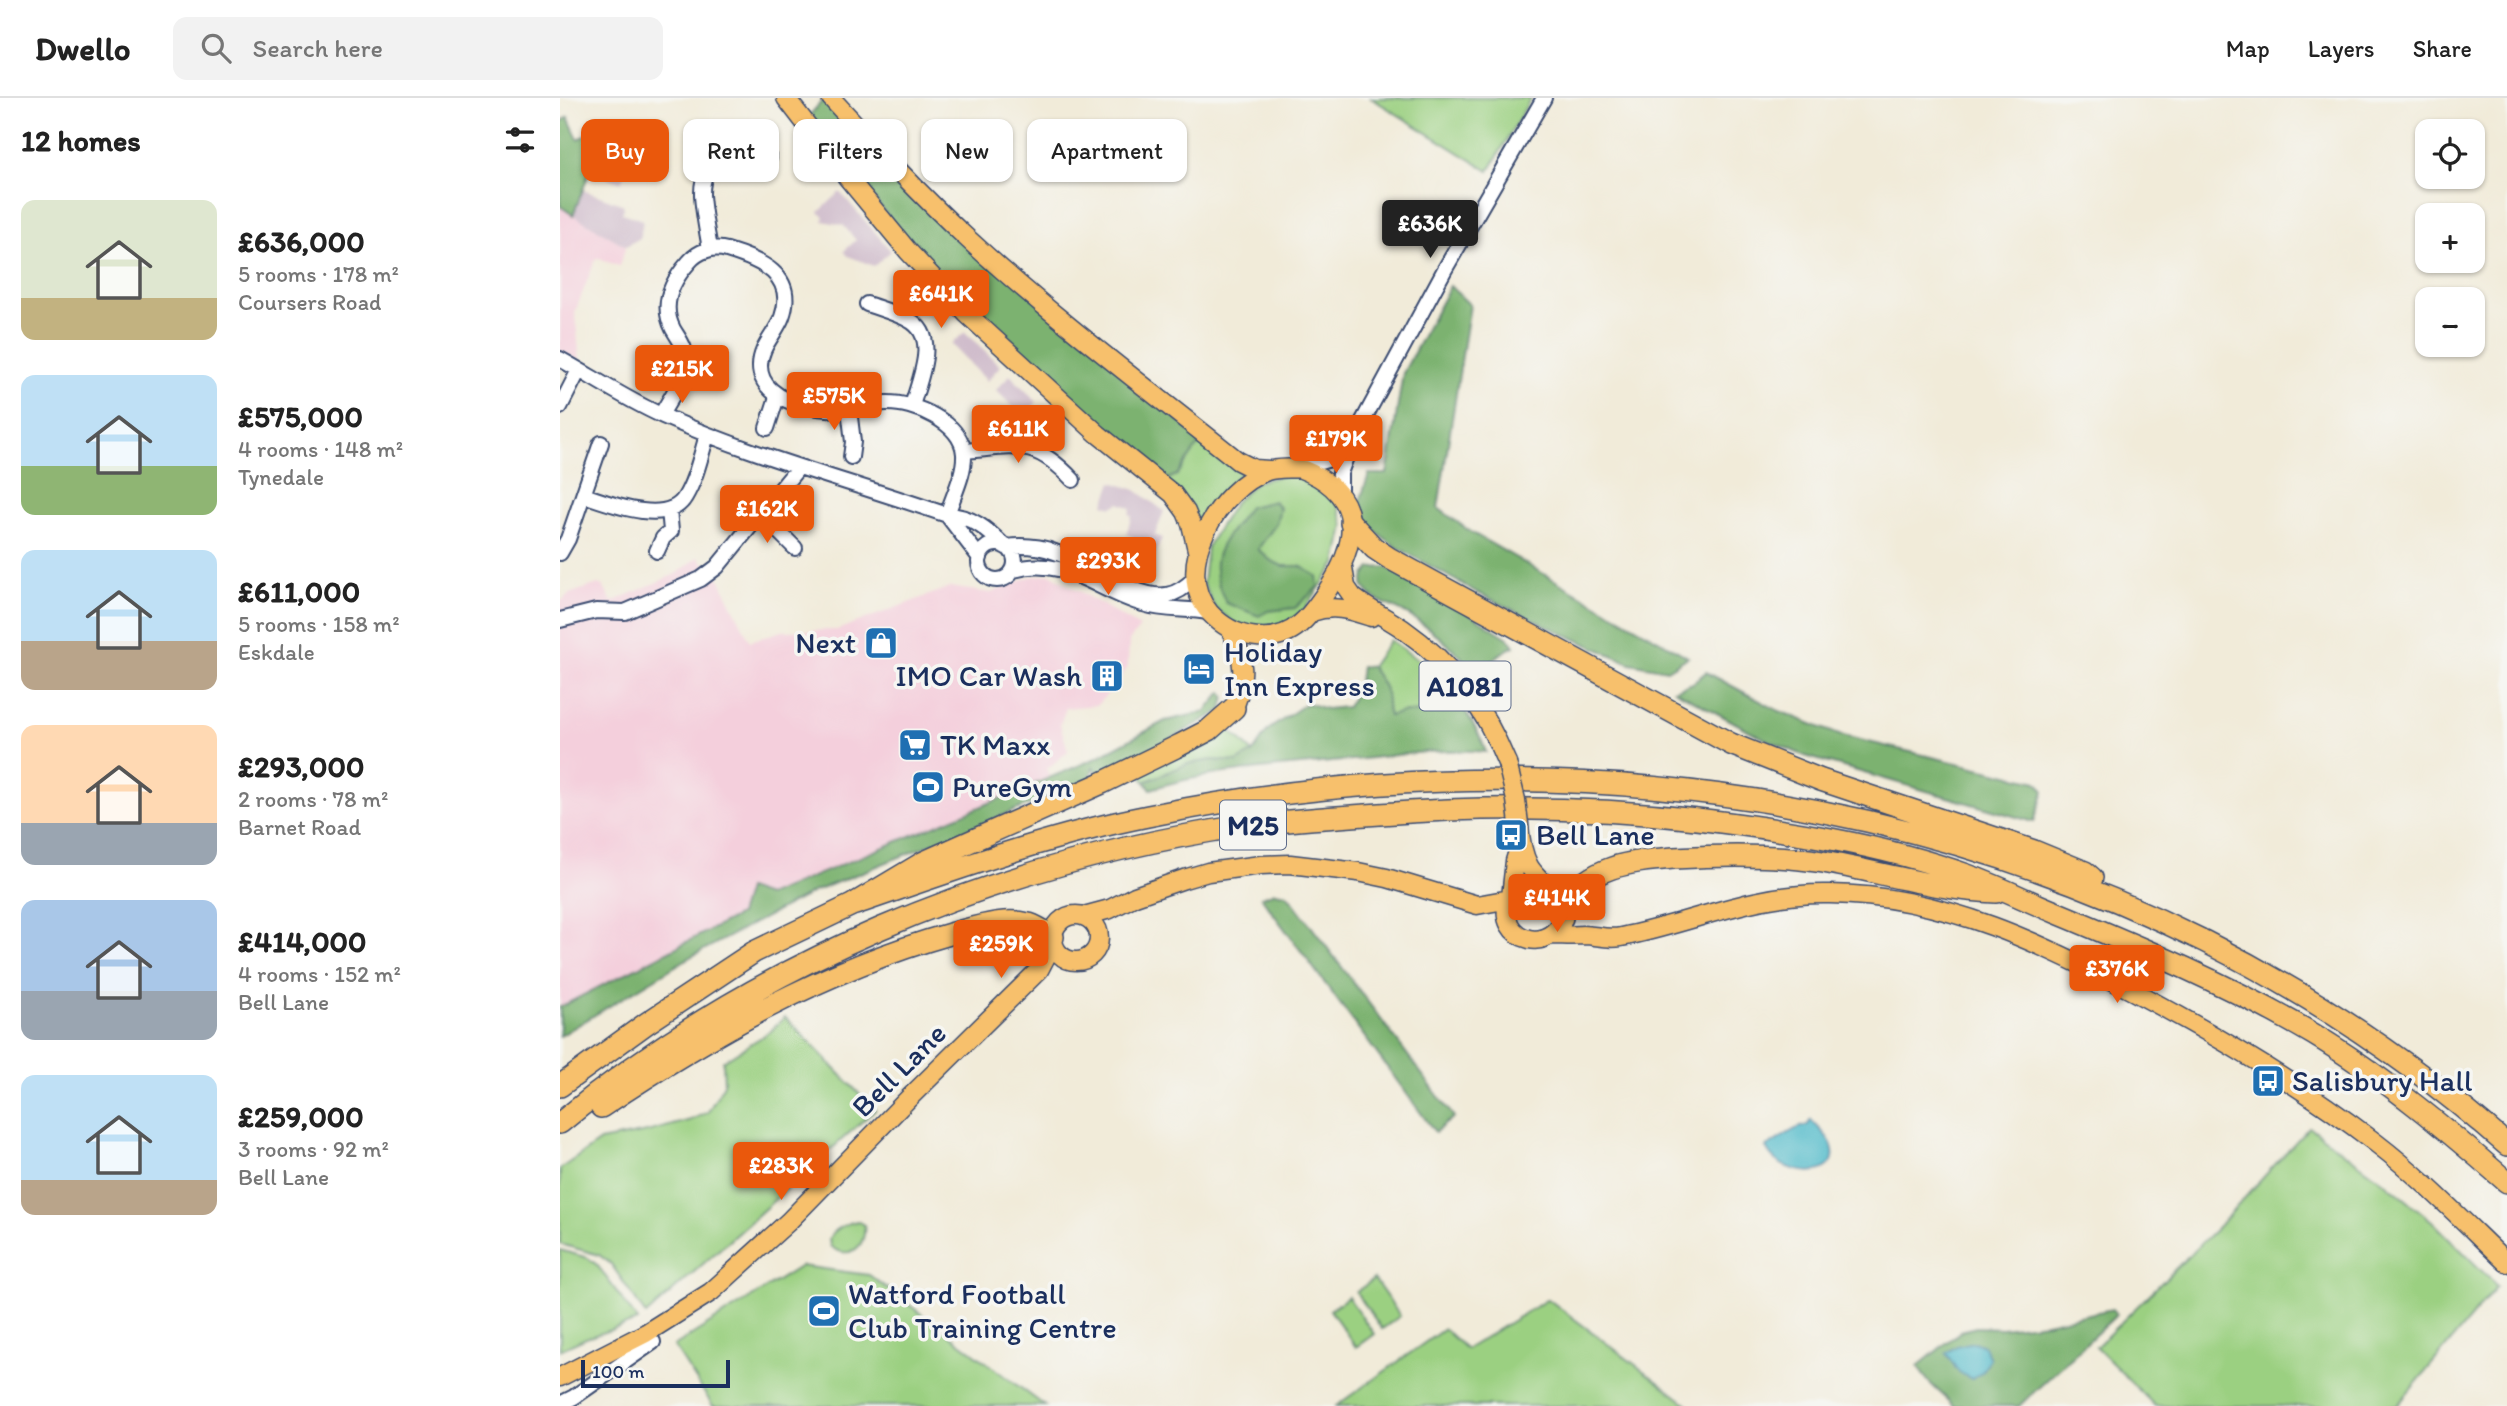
<!DOCTYPE html>
<html lang="en">
<head>
<meta charset="utf-8">
<style>
  body { margin:0; font-family:Itim,sans-serif; background:#f2f2f2; color:#222; height:100vh; display:flex; flex-direction:column; font-size:26px; white-space:nowrap }
  * { box-sizing:border-box; margin:0 }
  p { font-size:23px; color:#767676 }
  .icon { flex:none; width:38px; height:38px; fill:none; stroke:currentColor; stroke-width:2; stroke-linecap:round; stroke-linejoin:round }
  .map { position:relative; flex:1; overflow:hidden }
  .panel { display:flex; flex-direction:column; background:#fff; width:560px }
  .panel>* { flex:none }
  .guide { position:absolute; left:21px; top:21px; width:665px; height:63px; display:flex; gap:14px }
  .controls { position:absolute; left:1855px; top:21px; display:grid; gap:14px }
  .controls a { display:grid; place-items:center; width:70px; height:70px; border-radius:14px; background:#fff; box-shadow:0 2px 5px #0004; font-size:35px }
  .scale { position:absolute; left:21px; bottom:18px; width:149px; box-sizing:border-box; padding-left:7px; border:4px solid #1b2f5e; border-top:0; font-size:19px; line-height:24px; white-space:nowrap; color:#1b2f5e; -webkit-text-stroke:5px #f6f6f2; paint-order:stroke }
  .price { position:absolute; translate:-50% -60px; padding:0 16px; border-radius:7px; background:#ea580c; color:#fff; font-size:23px; line-height:46px; filter:drop-shadow(0 2px 4px #0008) }
  .price::after { content:''; position:absolute; left:50%; top:42px; width:21px; height:16px; margin-left:-10px; background:inherit; clip-path:polygon(0 0,100% 0,50% 100%) }
  .price.on { background:#222; color:#fff }
  ul { padding:0; list-style:none }
  li { display:flex; align-items:center; gap:21px; height:175px; padding:0 21px }
  li span { display:grid; place-items:center; flex:none; width:196px; height:140px; border-radius:14px; color:#555 }
  li>.icon { margin-inline-start:auto }
  span .icon { width:84px; height:84px; fill:#fffc; stroke-width:1 }
  li b { font-size:30px }
  h2 { display:flex; justify-content:space-between; align-items:center; height:84px; padding:0 21px; font-size:30px }
  .pill { padding:0 24px; border-radius:14px; background:#fff; box-shadow:0 2px 5px #0004; font-size:24px; line-height:63px }
  .pill.on { background:#ea580c; color:#fff }
  header { display:flex; align-items:center; gap:42px; box-sizing:border-box; height:98px; padding:0 35px; background:#fff; border-bottom:2px solid #e0e0e0 }
  header strong { font-size:33px }
  nav { display:flex; gap:38px; margin-inline-start:auto; font-size:24px }
  .search { width:490px; height:63px; background:#f2f2f2; display:flex; align-items:center; gap:18px; box-sizing:border-box; padding:0 24px; border-radius:14px; color:#767676; font-size:26px }
  main { display:flex; flex:1; min-height:0 }
  .map>svg:first-child { display:block }
  .built { fill:#f4cfdc }
  .industrial { fill:#d0bdcc }
  .green { fill:#9bd081; stroke:#5b8070; stroke-width:2 }
  .forest { fill:#7cb26f; stroke:#4c7066; stroke-width:2 }
  .water { fill:#4db9c9; stroke:#347494; stroke-width:2 }
  .lines { fill:none; stroke-linecap:round; stroke-linejoin:round }
  .minor-casing { stroke:#3b4b70; stroke-width:18 }
  .major-casing { stroke:#3b4b70; stroke-width:21 }
  .highway-casing { stroke:#3b4b70; stroke-width:24 }
  .minor { stroke:#fff; stroke-width:14 }
  .major { stroke:#f7c06c; stroke-width:18 }
  .highway { stroke:#f7c06c; stroke-width:21 }
  .major-bridge-casing { stroke:#3b4b70; stroke-width:21; stroke-linecap:butt }
  .major-bridge { stroke:#f7c06c; stroke-width:18 }
  .labels { text-anchor:middle; stroke-width:7; stroke-linejoin:round; paint-order:stroke }
  .shield { fill:#f6f6f2; stroke:#5d6b8a; stroke-width:2 }
  .shield-label { font-size:28px; font-weight:bold; fill:#1b2f5e }
  .poi-label { font-size:30px; fill:#1b2f5e; stroke:#f6f6f2; text-anchor:start }
  .street-label { font-size:30px; fill:#1b2f5e; stroke:#f6f6f2 }
</style>
</head>
<body>
<header>
<strong>Dwello</strong>
<div class="search"><svg class="icon" aria-label="search" viewBox="0 0 24 24"><circle cx="10" cy="10" r="6"/><path d="M15 15l6 6"/></svg>Search here</div>
<nav><a>Map</a><a>Layers</a><a>Share</a></nav>
</header>
<main>
<section class="panel">
<h2>12 homes<svg class="icon" aria-label="filters" viewBox="0 0 24 24"><path d="M4 7h16M4 17h16"/><circle cx="9" cy="7" r="2"/><circle cx="15" cy="17" r="2"/></svg></h2>
<ul>
<li><span style="background:linear-gradient(#dfe7d0 70%,#c2b280 0)"><svg class="icon" aria-label="home" viewBox="0 0 24 24"><path d="M3 11l9-7 9 7M6 9v11h12V9"/></svg></span><div><b>£636,000</b><p>5 rooms · 178 m²</p><p>Coursers Road</p></div></li>
<li><span style="background:linear-gradient(#bfe0f5 65%,#8fb573 0)"><svg class="icon" aria-label="home" viewBox="0 0 24 24"><path d="M3 11l9-7 9 7M6 9v11h12V9"/></svg></span><div><b>£575,000</b><p>4 rooms · 148 m²</p><p>Tynedale</p></div></li>
<li><span style="background:linear-gradient(#bfe0f5 65%,#b9a48a 0)"><svg class="icon" aria-label="home" viewBox="0 0 24 24"><path d="M3 11l9-7 9 7M6 9v11h12V9"/></svg></span><div><b>£611,000</b><p>5 rooms · 158 m²</p><p>Eskdale</p></div></li>
<li><span style="background:linear-gradient(#ffd9b3 70%,#9aa5b1 0)"><svg class="icon" aria-label="home" viewBox="0 0 24 24"><path d="M3 11l9-7 9 7M6 9v11h12V9"/></svg></span><div><b>£293,000</b><p>2 rooms · 78 m²</p><p>Barnet Road</p></div></li>
<li><span style="background:linear-gradient(#a9c7e8 65%,#9aa5b1 0)"><svg class="icon" aria-label="home" viewBox="0 0 24 24"><path d="M3 11l9-7 9 7M6 9v11h12V9"/></svg></span><div><b>£414,000</b><p>4 rooms · 152 m²</p><p>Bell Lane</p></div></li>
<li><span style="background:linear-gradient(#bfe0f5 75%,#b9a48a 0)"><svg class="icon" aria-label="home" viewBox="0 0 24 24"><path d="M3 11l9-7 9 7M6 9v11h12V9"/></svg></span><div><b>£259,000</b><p>3 rooms · 92 m²</p><p>Bell Lane</p></div></li>
</ul>
</section>
<div class="map">
<svg width="1947" height="1308" viewBox="0 0 1947 1308">
  <rect width="100%" height="100%" fill="#f6f6f2"/>
  <filter id="ink" filterUnits="userSpaceOnUse"><feTurbulence type="fractalNoise" baseFrequency=".0143" numOctaves="2"/><feDisplacementMap in="SourceGraphic" scale="14" xChannelSelector="R" yChannelSelector="G"/><feConvolveMatrix kernelMatrix="1 2 1 2 8 2 1 2 1" color-interpolation-filters="sRGB"/></filter>
  <filter id="wash" filterUnits="userSpaceOnUse"><feTurbulence type="fractalNoise" baseFrequency=".00686" numOctaves="4" result="noise"/><feDisplacementMap in="SourceGraphic" scale="28" xChannelSelector="R" yChannelSelector="G"/><feGaussianBlur stdDeviation="1.57" result="paint"/><feColorMatrix in="noise" values="0 0 0 0 0 0 0 0 0 0 0 0 0 0 0 0 0 1.4 0 .05"/><feComposite in="paint" operator="in"/></filter>
  <g filter="url(#wash)">
    <rect width="100%" height="100%" fill="#f1ebd9"/>
    <!-- built -->
    <path class="built" d="M 0,108 L 66,148 L 59,168 L 36,160 L 15,214 L 20,263 L 0,252 Z
      M 138,459 L 159,480 L 190,543 L 222,533 L 277,532 L 390,489 L 431,495 L 469,479 L 490,476 L 580,529 L 569,543 L 568,569 L 553,590 L 537,607 L 506,610 L 500,626 L 508,653 L 487,671 L 489,679 L 207,798 L 187,791 L 179,817 L 0,909 L 0,504 L 9,496 L 38,486 L 43,488 L 52,504 L 118,475 Z"/>
    <!-- industrial -->
    <path class="industrial" d="M 53,33 L 78,42 L 61,85 L 36,75 Z
      M 23,92 L 64,107 L 62,115 L 83,122 L 80,140 L 66,148 L 13,117 Z
      M 280,94 L 331,153 L 314,168 L 288,158 L 284,153 L 296,142 L 283,127 L 263,123 L 264,119 L 259,114 Z
      M 405,234 L 440,268 L 427,283 L 391,246 Z
      M 450,277 L 477,304 L 467,315 L 458,314 L 436,292 Z
      M 552,384 L 576,392 L 604,413 L 595,437 L 602,440 L 588,474 L 562,467 L 573,439 L 566,436 L 572,418 L 569,417 L 571,410 L 559,405 L 552,409 L 544,406 Z"/>
    <!-- green -->
    <path class="green" d="M 811,0 L 971,0 L 929,73 Z
      M 641,343 L 683,373 L 660,396 L 640,427 L 605,382 L 617,377 Z
      M 728,376 L 754,383 L 778,407 L 784,428 L 776,466 L 743,513 L 723,528 L 698,533 L 675,525 L 655,510 L 643,485 L 647,449 L 675,404 L 696,384 Z
      M 830,542 L 864,566 L 859,579 L 871,606 L 864,615 L 843,614 L 829,619 L 826,608 L 826,594 L 811,569 Z
      M 665,628 L 693,654 L 677,664 L 653,662 L 628,666 L 585,684 L 579,676 Z
      M 225,919 L 315,1012 L 86,1217 L 51,1166 L 39,1157 L 0,1146 L 0,1071 L 40,1043 L 87,1034 L 131,1022 L 148,1014 L 164,986 L 163,963 L 211,933 Z
      M 1749,1029 L 1827,1086 L 1872,1123 L 1937,1188 L 1837,1308 L 1595,1308 L 1536,1249 L 1661,1126 Z
      M 297,1123 L 304,1127 C 307,1149 289,1163 270,1148 L 269,1140 C 275,1131 286,1125 297,1123 Z
      M 0,1152 L 28,1160 L 37,1167 L 78,1223 L 26,1240 L 0,1252 Z
      M 241,1168 L 309,1177 L 485,1308 L 153,1308 L 114,1248 Z
      M 814,1181 L 840,1218 L 822,1231 L 796,1194 Z
      M 788,1199 L 814,1236 L 796,1249 L 770,1212 Z
      M 988,1201 L 1130,1308 L 776,1308 L 884,1231 L 906,1251 Z"/>
    <!-- forest -->
    <path class="forest" d="M 264,1 L 641,343 L 617,377 L 605,382 C 534,324 464,264 399,198 C 344,142 297,79 248,19 Z
      M 8,19 L 18,41 L 48,27 L 53,33 L 36,75 L 30,73 L 13,117 L 0,108 L 0,25 Z
      M 890,188 L 910,207 L 878,410 L 911,434 L 1128,559 L 1107,572 L 1070,565 L 1006,537 L 918,495 L 835,448 L 810,429 L 800,403 L 809,376 L 827,376 L 843,275 Z
      M 714,403 L 720,410 L 716,426 L 698,451 L 710,462 L 722,468 L 740,468 L 757,478 L 758,489 L 735,510 L 708,513 L 699,518 L 666,505 C 643,458 662,446 689,409 Z
      M 826,469 L 880,497 L 948,540 L 954,548 C 936,557 929,562 928,584 L 924,586 C 916,578 910,569 903,561 C 886,544 864,525 843,514 C 827,505 812,504 803,487 L 805,477 L 811,470 Z
      M 864,566 C 889,590 915,621 926,654 C 878,649 829,659 782,663 C 718,670 652,672 591,691 L 585,684 L 627,666 L 653,662 L 677,664 L 693,654 L 708,632 L 747,605 L 766,611 L 787,609 L 798,591 L 801,568 L 811,569 C 816,576 824,586 826,595 C 828,603 826,610 829,618 L 843,614 L 864,615 L 871,606 C 859,589 856,586 864,566 Z
      M 1146,574 L 1217,612 L 1279,637 L 1477,684 L 1484,693 L 1474,724 L 1245,658 L 1205,641 L 1114,592 L 1133,585 Z
      M 662,594 L 665,598 L 662,612 L 542,679 L 533,669 L 530,682 L 253,794 L 132,858 L 0,938 L 0,909 L 179,817 L 187,791 L 207,798 L 532,662 L 605,623 L 645,614 Z
      M 715,794 L 727,796 L 894,1019 L 875,1034 L 701,799 Z
      M 1552,1211 L 1556,1216 L 1554,1219 L 1459,1308 L 1394,1308 C 1381,1294 1366,1285 1358,1268 L 1401,1233 L 1416,1229 L 1442,1230 L 1486,1225 Z"/>
    <!-- water -->
    <path class="water" d="M 1251,1022 C 1258,1030 1269,1038 1272,1048 C 1284,1086 1215,1078 1206,1049 C 1219,1043 1234,1028 1247,1028 Z
      M 1414,1244 L 1424,1248 L 1430,1261 L 1423,1273 L 1412,1281 L 1399,1275 L 1386,1255 L 1397,1248 Z"/>
  </g>
  <g filter="url(#ink)">
    <g class="lines">
      <defs>
        <path id="minor" d="M 150,151 C 147,133 143,114 142,97 C 141,56 177,47 209,60
          M 307,206 C 321,211 336,215 349,222 C 380,238 359,282 352,308
          M 0,261 C 34,280 67,302 103,318 C 195,359 292,384 387,417 C 411,417 428,432 444,448
          M 0,309 L 19,272
          M 289,311 L 293,344 L 291,359
          M 101,317 C 109,302 124,282 125,265 C 127,250 120,243 113,231 C 100,206 112,183 129,164 C 138,153 153,148 167,152 C 200,162 237,177 222,219 C 218,230 209,240 204,251 C 188,287 223,305 252,309 C 264,311 277,313 289,311 C 302,310 313,306 326,305 C 353,304 402,324 404,356 C 405,375 393,398 387,417
          M 207,330 L 217,299
          M 404,353 C 457,349 474,340 513,382
          M 739,370 L 770,361 L 790,345
          M 24,397 C 48,405 108,429 125,399 C 136,381 141,357 147,337
          M 780,397 L 780,375 L 792,343 L 885,171 L 984,0
          M 387,417 L 420,460
          M 199,418 L 211,426 L 235,450
          M419 464a18 18 0 1 1 36 0a18 18 0 1 1-36 0Z
          M 446,449 C 463,447 479,448 495,454 C 524,464 577,502 607,497 C 618,495 627,488 635,480
          M 97,453 L 103,440 L 111,433 L 109,412
          M 0,455 L 8,441 L 41,345
          M 454,472 C 504,457 537,493 583,506 C 605,513 626,510 648,514
          M 0,522 L 36,513 L 65,514 L 141,481 L 157,469 L 238,370
          M 0,1306 L 14,1299 L 93,1244"/>
        <path id="major" d="M 226,0 L 287,79 L 348,153 L 407,216 L 538,336 L 613,396 L 626,414 L 631,426 L 637,452
          M 271,0 C 316,49 361,98 409,142 C 495,221 587,290 678,363 L 694,371 L 709,372
          M 739,370 C 804,395 801,441 767,493 C 759,504 751,517 740,526 C 713,549 673,540 650,515 C 610,470 659,390 707,373 C 716,370 729,371 739,370 Z
          M 783,469 L 786,489 L 793,499 C 808,511 827,520 843,531 C 893,566 924,609 947,665
          M 752,514 C 774,506 790,512 811,519
          M 671,533 C 685,562 686,579 674,610
          M 959,726 C 960,740 962,755 969,768 C 980,788 1023,808 994,834 C 987,840 978,843 969,841 C 931,832 945,776 985,788
          M 951,799 L 955,763 L 961,744
          M493 840a23 23 0 1 1 46 0a23 23 0 1 1-46 0Z
          M 524,818 L 550,811 L 575,798 L 624,781 L 648,774 L 701,767 L 730,766 L 798,774 L 827,780 L 917,807 L 950,801
          M 991,837 C 1002,837 1013,838 1023,837 C 1036,837 1047,842 1061,839 C 1133,825 1194,794 1270,796 C 1384,797 1486,847 1584,899 C 1665,942 1743,989 1816,1045 C 1863,1081 1904,1124 1947,1165
          M 0,1279 L 86,1235 L 151,1194 L 228,1124 L 348,1001 L 479,872 L 493,845"/>
        <path id="highway" d="M 791,425 L 814,450 L 829,460 L 1171,646 L 1261,682 L 1474,753 L 1525,774 L 1532,780
          M 292,807 C 389,774 486,738 588,718 C 1066,621 1575,719 1947,1047
          M 1002,808 C 1031,767 1068,764 1114,760 C 1163,757 1215,756 1263,764 C 1321,774 1378,792 1436,794
          M 0,988 L 87,925 L 194,854 L 292,807 L 364,764 L 542,685 L 620,647 L 649,632 L 674,610
          M 41,1009 C 150,936 263,872 390,836 C 414,830 444,819 469,826 C 478,829 485,834 493,839
          M 0,1025 C 193,865 435,765 682,728 C 728,722 774,719 820,716 C 925,708 1032,709 1137,721 C 1227,732 1321,746 1407,777 C 1436,787 1465,802 1495,814 C 1582,850 1672,888 1753,936 C 1823,978 1886,1031 1947,1084"/>
      </defs>
      <!-- minor casing -->
      <use href="#minor" class="minor-casing"/>
      <!-- major casing -->
      <use href="#major" class="major-casing"/>
      <!-- highway casing -->
      <use href="#highway" class="highway-casing"/>
      <!-- minor -->
      <use href="#minor" class="minor"/>
      <!-- major -->
      <use href="#major" class="major"/>
      <!-- highway -->
      <use href="#highway" class="highway"/>
      <defs>
        <path id="major-bridge" d="M 947,665 L 956,702 L 959,726"/>
      </defs>
      <!-- major-bridge casing -->
      <use href="#major-bridge" class="major-bridge-casing"/>
      <!-- major-bridge -->
      <use href="#major-bridge" class="major-bridge"/>
    </g>
  </g>
  <!-- icons -->
  <defs>
    <symbol id="shop-square" viewBox="-11 -11 22 22"><rect x="-9" y="-9" width="18" height="18" rx="4" fill="#1f6fb2" stroke="#f6f6f2"/><path d="M-5-2.5h2.3a2.7 3.5 0 0 1 5.4 0H5L5.5 6h-11ZM-1.5-2.5h3a1.5 2.3 0 0 0-3 0Z" fill="#fff"/></symbol>
    <symbol id="hotel-square" viewBox="-11 -11 22 22"><rect x="-9" y="-9" width="18" height="18" rx="4" fill="#1f6fb2" stroke="#f6f6f2"/><path d="M-6-4.5h1.5V1H6V5H4.5V3h-9V5H-6ZM-4 0a1.8 1.8 0 1 1 3.6 0ZM.5 0V-2.5h3Q6-2.5 6 0Z" fill="#fff"/></symbol>
    <symbol id="building-square" viewBox="-11 -11 22 22"><rect x="-9" y="-9" width="18" height="18" rx="4" fill="#1f6fb2" stroke="#f6f6f2"/><path d="M-4-6H4V6H1V3H-1V6H-4ZM-2.5-4.3h1.7v1.8h-1.7ZM.8-4.3h1.7v1.8H.8ZM-2.5-1h1.7V.8h-1.7ZM.8-1h1.7V.8H.8Z" fill="#fff"/></symbol>
    <symbol id="supermarket-square" viewBox="-11 -11 22 22"><rect x="-9" y="-9" width="18" height="18" rx="4" fill="#1f6fb2" stroke="#f6f6f2"/><path d="M-6-5.5h2.5l.6 2H6L4.5 2H-2.5L-4.4-4H-6ZM-1.5 3.2a1.3 1.3 0 1 0 .1 0ZM3 3.2a1.3 1.3 0 1 0 .1 0Z" fill="#fff"/></symbol>
    <symbol id="stadium-square" viewBox="-11 -11 22 22"><rect x="-9" y="-9" width="18" height="18" rx="4" fill="#1f6fb2" stroke="#f6f6f2"/><path d="M0-5a6.5 5 0 1 0 0 10a6.5 5 0 1 0 0-10ZM-3.5-1.8h7v3.6h-7Z" fill="#fff"/></symbol>
    <symbol id="bus-square" viewBox="-11 -11 22 22"><rect x="-9" y="-9" width="18" height="18" rx="4" fill="#1f6fb2" stroke="#f6f6f2"/><path d="M-5-6H5V4H4V6H2V4H-2V6H-4V4H-5ZM-3.5-4V0h7V-4ZM-3.5 1.2v1.5H-2V1.2ZM2 1.2v1.5H3.5V1.2Z" fill="#fff"/></symbol>
  </defs>
  <g fill-rule="evenodd">
    <use href="#shop-square" x="302" y="526" width="38" height="38"/>
    <use href="#hotel-square" x="620" y="552" width="38" height="38"/>
    <use href="#building-square" x="528" y="559" width="38" height="38"/>
    <use href="#supermarket-square" x="336" y="628" width="38" height="38"/>
    <use href="#stadium-square" x="349" y="670" width="38" height="38"/>
    <use href="#bus-square" x="932" y="718" width="38" height="38"/>
    <use href="#bus-square" x="1689" y="964" width="38" height="38"/>
    <use href="#stadium-square" x="245" y="1194" width="38" height="38"/>
  </g>
  <g class="labels">
    <!-- shield labels -->
    <g class="shield">
      <rect x="859.5" y="563.5" width="91" height="49" rx="5"/>
      <rect x="660" y="702.5" width="66" height="49" rx="5"/>
    </g>
    <g class="shield-label">
      <text x="905" y="598">A1081</text>
      <text x="693" y="737">M25</text>
    </g>
    <!-- poi labels -->
    <g class="poi-label">
      <text x="296" y="555" text-anchor="end">Next</text>
      <text x="664" y="564">Holiday<tspan x="664" dy="34">Inn Express</tspan></text>
      <text x="522" y="588" text-anchor="end">IMO Car Wash</text>
      <text x="380" y="657">TK Maxx</text>
      <text x="392" y="699">PureGym</text>
      <text x="976" y="747">Bell Lane</text>
      <text x="1732" y="993">Salisbury Hall</text>
      <text x="288" y="1206">Watford Football<tspan x="288" dy="34">Club Training Centre</tspan></text>
    </g>
    <!-- street labels -->
    <g class="street-label">
      <text transform="translate(339 972) rotate(-45)" y="10">Bell Lane</text>
    </g>
  </g>
</svg>
<div class="controls">
<a><svg class="icon" aria-label="locate" viewBox="0 0 24 24"><circle cx="12" cy="12" r="6"/><path d="M12 2v4M12 18v4M2 12h4M18 12h4"/></svg></a>
<a>+</a>
<a>−</a>
</div>
<div class="scale">100 m</div>
<b class="price on" style="left:870px;top:162px">£636K</b>
<b class="price" style="left:381px;top:232px">£641K</b>
<b class="price" style="left:122px;top:307px">£215K</b>
<b class="price" style="left:274px;top:334px">£575K</b>
<b class="price" style="left:458px;top:367px">£611K</b>
<b class="price" style="left:776px;top:377px">£179K</b>
<b class="price" style="left:207px;top:447px">£162K</b>
<b class="price" style="left:548px;top:499px">£293K</b>
<b class="price" style="left:997px;top:836px">£414K</b>
<b class="price" style="left:441px;top:882px">£259K</b>
<b class="price" style="left:1557px;top:907px">£376K</b>
<b class="price" style="left:221px;top:1104px">£283K</b>
<div class="guide">
<a class="pill on">Buy</a>
<a class="pill">Rent</a>
<a class="pill">Filters</a>
<a class="pill">New</a>
<a class="pill">Apartment</a>
</div>
</div>
</main>
</body>
</html>
